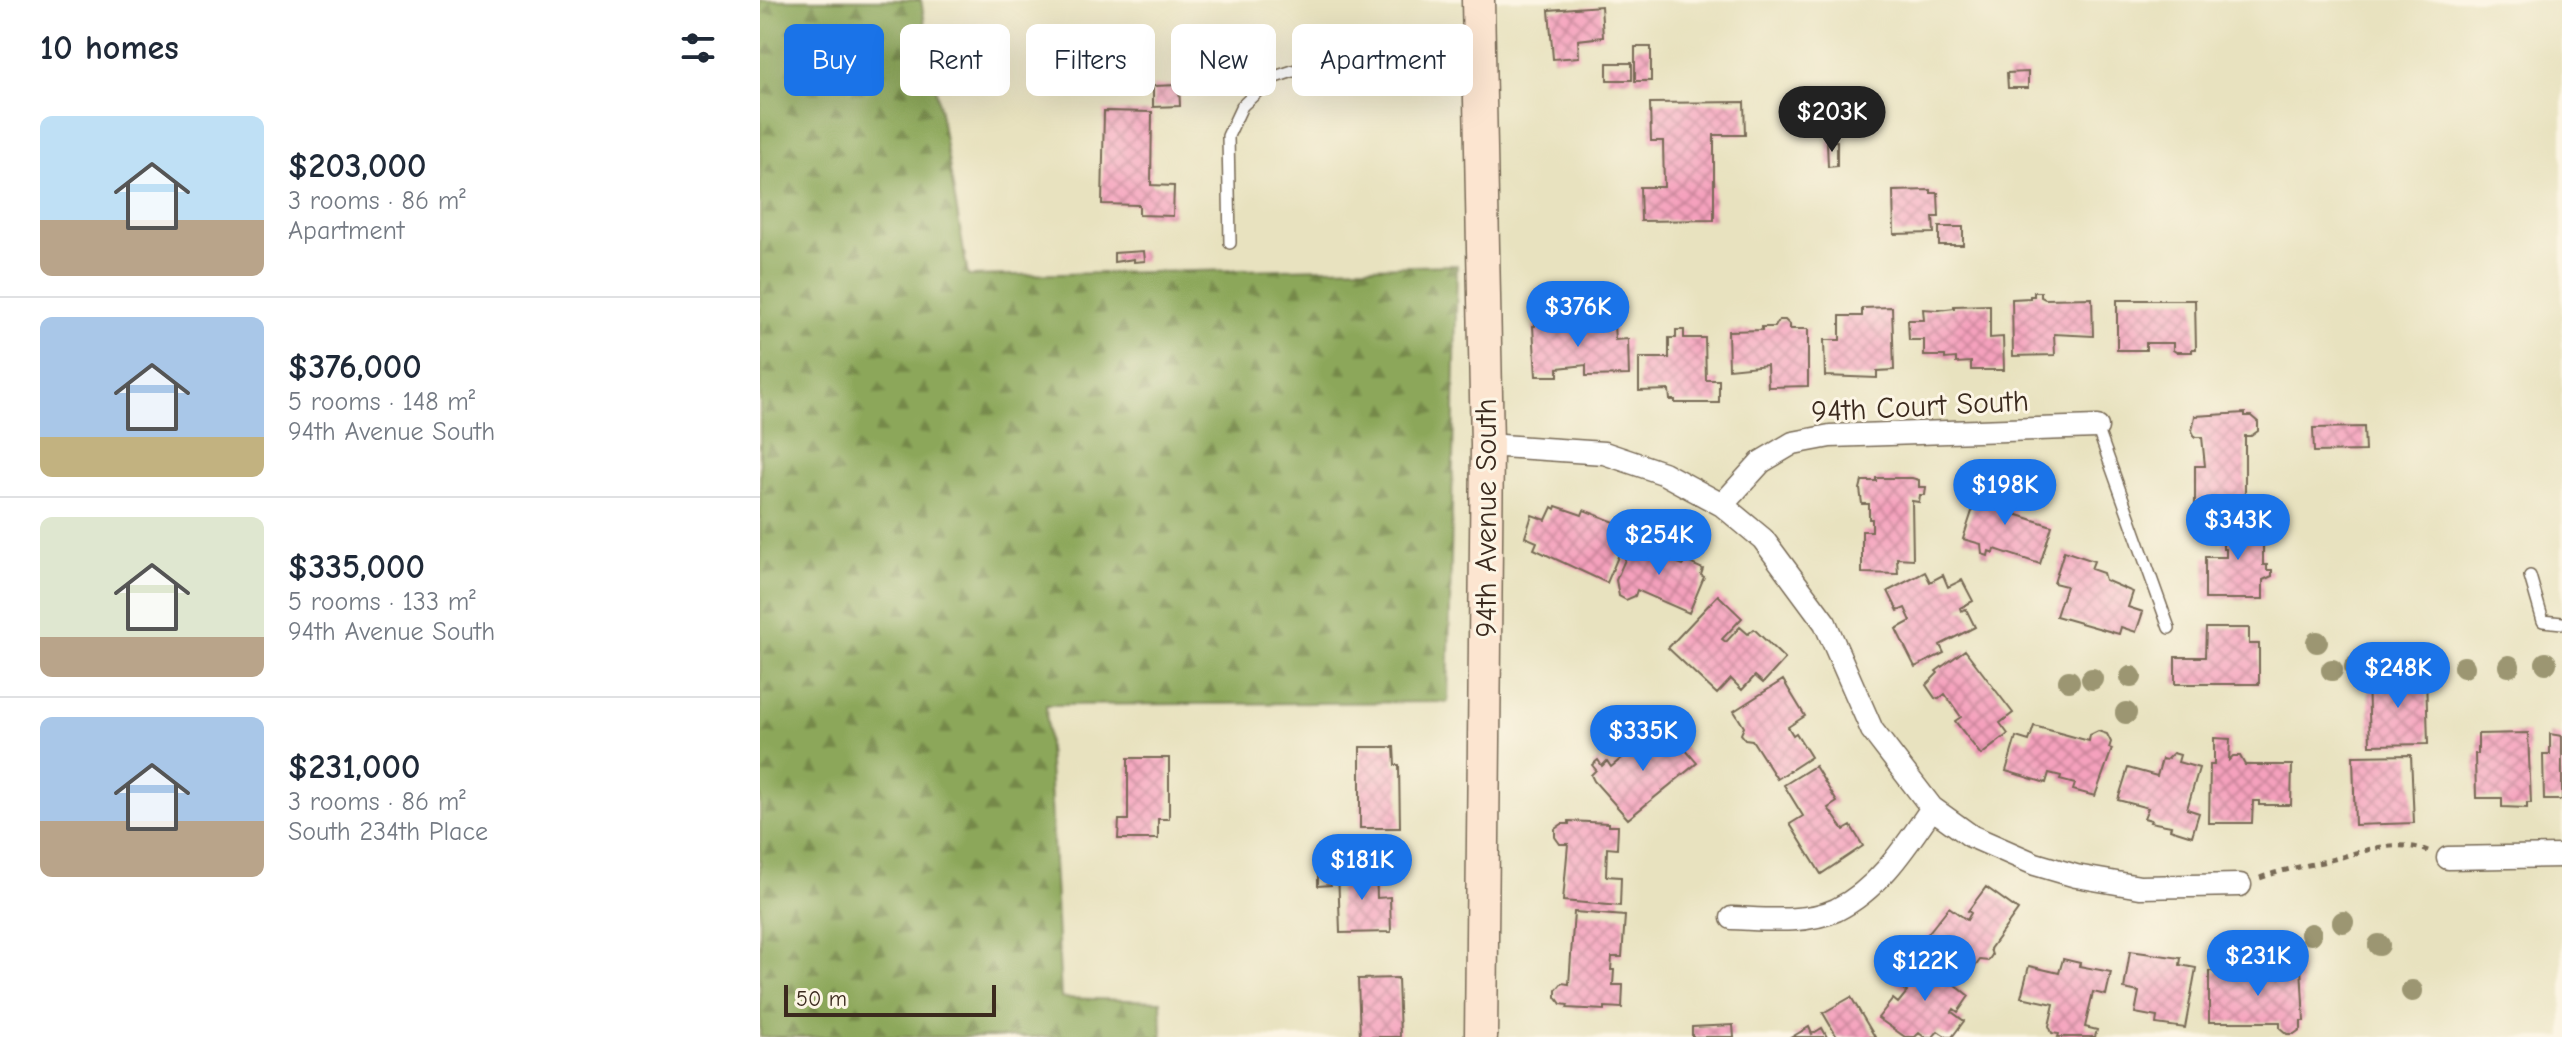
<!DOCTYPE html>
<html lang="en">
<head>
<meta charset="utf-8">
<style>
  body { margin:0; font-family:"Comic Neue",sans-serif; background:#f2f2f3; color:#1f2937; height:100vh; display:flex; flex-direction:column; font-size:30px; white-space:nowrap }
  * { box-sizing:border-box; margin:0 }
  p { font-size:26px; color:#747a83 }
  .icon { flex:none; width:44px; height:44px; fill:none; stroke:currentColor; stroke-width:2; stroke-linecap:round; stroke-linejoin:round }
  .map { position:relative; flex:1; overflow:hidden }
  .panel { display:flex; flex-direction:column; background:#fff; width:760px }
  .panel>* { flex:none }
  .guide { position:absolute; left:24px; top:24px; width:760px; height:72px; display:flex; gap:16px }
  .scale { position:absolute; left:24px; bottom:20px; width:212px; box-sizing:border-box; padding-left:8px; border:4px solid #3b2a1e; border-top:0; font-size:22px; line-height:28px; white-space:nowrap; color:#3b2a1e; -webkit-text-stroke:6px #fcf5e5; paint-order:stroke }
  .price { position:absolute; translate:-50% -68px; padding:0 18px; border-radius:28px; background:#1a73e8; color:#fff; font-size:26px; line-height:52px; filter:drop-shadow(0 2px 4px #0008) }
  .price::after { content:''; position:absolute; left:50%; top:48px; width:24px; height:18px; margin-left:-12px; background:inherit; clip-path:polygon(0 0,100% 0,50% 100%) }
  .price.on { background:#222; color:#fff }
  ul { padding:0; list-style:none }
  li { display:flex; align-items:center; gap:24px; height:200px; padding:0 40px }
  li+li { border-top:2px solid #e0e1e3 }
  li span { display:grid; place-items:center; flex:none; width:224px; height:160px; border-radius:12px; color:#555 }
  li>.icon { margin-inline-start:auto }
  span .icon { width:96px; height:96px; fill:#fffc; stroke-width:1 }
  li b { font-size:34px }
  h2 { display:flex; justify-content:space-between; align-items:center; height:96px; padding:0 40px; font-size:34px }
  .chip { padding:0 28px; border-radius:12px; background:#fff; box-shadow:0 8px 32px #0002; font-size:28px; line-height:72px }
  .chip.on { background:#1a73e8; color:#fff }
  main { display:flex; flex:1; min-height:0 }
  .map>svg:first-child { display:block }
  .forest { fill:url(#forest-firs); stroke:#64683c; stroke-width:2 }
  .building { fill:url(#building-cross-hatch) }
  .lines { fill:none; stroke-linecap:round; stroke-linejoin:round }
  .lane-casing { stroke:#786a56; stroke-width:14 }
  .street-casing { stroke:#786a56; stroke-width:25 }
  .secondary-casing { stroke:#786a56; stroke-width:35 }
  .path { stroke:#786a56; stroke-width:5; stroke-dasharray:6 6; stroke-linecap:butt }
  .lane { stroke:#fff; stroke-width:11 }
  .street { stroke:#fff; stroke-width:22 }
  .secondary { stroke:#fce5d0; stroke-width:32 }
  .tree { fill:#9c9672 }
  .labels { text-anchor:middle; stroke-width:6; stroke-linejoin:round; paint-order:stroke }
  .street-label { font-size:30px; fill:#3b2a1e; stroke:#fcf5e5 }
</style>
</head>
<body>
<main>
<section class="panel">
<h2>10 homes<svg class="icon" aria-label="filters" viewBox="0 0 24 24"><path d="M4 7h16M4 17h16"/><circle cx="9" cy="7" r="2"/><circle cx="15" cy="17" r="2"/></svg></h2>
<ul>
<li><span style="background:linear-gradient(#bfe0f5 65%,#b9a48a 0)"><svg class="icon" aria-label="home" viewBox="0 0 24 24"><path d="M3 11l9-7 9 7M6 9v11h12V9"/></svg></span><div><b>$203,000</b><p>3 rooms · 86 m²</p><p>Apartment</p></div></li>
<li><span style="background:linear-gradient(#a9c7e8 75%,#c2b280 0)"><svg class="icon" aria-label="home" viewBox="0 0 24 24"><path d="M3 11l9-7 9 7M6 9v11h12V9"/></svg></span><div><b>$376,000</b><p>5 rooms · 148 m²</p><p>94th Avenue South</p></div></li>
<li><span style="background:linear-gradient(#dfe7d0 75%,#b9a48a 0)"><svg class="icon" aria-label="home" viewBox="0 0 24 24"><path d="M3 11l9-7 9 7M6 9v11h12V9"/></svg></span><div><b>$335,000</b><p>5 rooms · 133 m²</p><p>94th Avenue South</p></div></li>
<li><span style="background:linear-gradient(#a9c7e8 65%,#b9a48a 0)"><svg class="icon" aria-label="home" viewBox="0 0 24 24"><path d="M3 11l9-7 9 7M6 9v11h12V9"/></svg></span><div><b>$231,000</b><p>3 rooms · 86 m²</p><p>South 234th Place</p></div></li>
</ul>
</section>
<div class="map">
<svg width="1802" height="1037" viewBox="0 0 1802 1037">
  <defs>
    <pattern id="forest-firs" width="22" height="20" patternUnits="userSpaceOnUse" patternTransform="scale(2)"><rect width="22" height="20" fill="#8ca75a"/><path d="M5 1l3.5 6h-7zM16 11l3.5 6h-7z" fill="#74884a"/></pattern>
    <pattern id="building-cross-hatch" width="8" height="8" patternUnits="userSpaceOnUse" patternTransform="scale(2)"><rect width="8" height="8" fill="#f5a1bd"/><path d="M0 0l8 8M0 8l8-8" fill="none" stroke="#c88399"/></pattern>
  </defs>
  <rect width="100%" height="100%" fill="#fcf5e5"/>
  <filter id="ink" filterUnits="userSpaceOnUse"><feTurbulence type="fractalNoise" baseFrequency=".0125" numOctaves="2"/><feDisplacementMap in="SourceGraphic" scale="16" xChannelSelector="R" yChannelSelector="G"/><feConvolveMatrix kernelMatrix="1 2 1 2 8 2 1 2 1" color-interpolation-filters="sRGB"/></filter>
  <filter id="wash" filterUnits="userSpaceOnUse"><feTurbulence type="fractalNoise" baseFrequency=".006" numOctaves="4" result="noise"/><feDisplacementMap in="SourceGraphic" scale="32" xChannelSelector="R" yChannelSelector="G"/><feGaussianBlur stdDeviation="1.8" result="paint"/><feColorMatrix in="noise" values="0 0 0 0 0 0 0 0 0 0 0 0 0 0 0 0 0 1.4 0 .05"/><feComposite in="paint" operator="in"/></filter>
  <g filter="url(#wash)">
    <rect width="100%" height="100%" fill="#e8e2bf"/>
    <!-- forest -->
    <path class="forest" d="M 0,0 L 161,0 L 208,276 L 697,265 L 688,702 L 286,705 L 301,998 L 401,1001 L 402,1037 L 0,1037 Z"/>
    <g id="blocks">
      <!-- building -->
      <path class="building" d="M 841,6 L 843,37 L 818,40 L 819,57 L 793,59 L 789,10 Z
        M 875,47 L 891,47 L 891,81 L 875,81 Z
        M 847,63 L 872,63 L 872,80 L 847,80 Z
        M 1268,72 L 1268,88 L 1248,88 L 1247,73 Z
        M 419,85 L 420,106 L 393,107 L 393,86 Z
        M 984,102 L 985,135 L 954,135 L 954,220 L 881,221 L 880,187 L 904,187 L 903,141 L 891,141 L 890,103 Z
        M 344,111 L 392,112 L 391,185 L 414,186 L 413,216 L 379,215 L 379,205 L 342,204 Z
        M 1067,141 L 1077,141 L 1077,166 L 1068,167 Z
        M 1171,190 L 1171,193 L 1178,193 L 1179,217 L 1173,217 L 1174,233 L 1134,234 L 1133,191 Z
        M 1179,227 L 1203,227 L 1203,245 L 1179,245 Z
        M 384,251 L 385,261 L 374,262 L 374,259 L 354,262 L 354,253 Z
        M 1274,292 L 1281,292 L 1281,297 L 1285,299 L 1332,298 L 1333,336 L 1294,334 L 1295,355 L 1253,356 L 1252,299 L 1270,298 L 1270,296 L 1274,296 Z
        M 1357,300 L 1435,300 L 1436,349 L 1432,349 L 1432,352 L 1416,352 L 1413,350 L 1413,343 L 1386,343 L 1386,350 L 1357,350 Z
        M 1230,305 L 1230,338 L 1243,337 L 1244,370 L 1211,370 L 1211,362 L 1196,363 L 1196,358 L 1185,359 L 1185,356 L 1164,356 L 1164,340 L 1149,340 L 1148,320 L 1164,320 L 1163,309 L 1178,310 L 1194,308 L 1194,306 Z
        M 1132,307 L 1134,370 L 1117,371 L 1117,378 L 1065,376 L 1064,340 L 1080,340 L 1080,316 L 1102,316 L 1102,308 Z
        M 781,313 L 789,313 L 796,319 L 796,326 L 854,325 L 855,340 L 868,339 L 869,375 L 826,376 L 826,365 L 798,368 L 798,376 L 776,376 L 773,326 L 775,326 L 775,320 Z
        M 1019,320 L 1025,320 L 1030,325 L 1030,329 L 1048,329 L 1048,386 L 1008,387 L 1007,365 L 969,369 L 968,331 L 1002,330 L 1002,327 L 1015,327 Z
        M 916,330 L 924,330 L 924,338 L 945,338 L 946,380 L 959,380 L 959,403 L 915,403 L 915,400 L 910,400 L 909,390 L 879,391 L 879,358 L 909,358 L 909,338 L 916,338 Z
        M 1485,413 L 1485,416 L 1491,416 L 1498,422 L 1498,431 L 1491,436 L 1485,436 L 1485,507 L 1435,507 L 1435,466 L 1445,466 L 1442,437 L 1435,437 L 1432,431 L 1435,416 Z
        M 1604,427 L 1605,451 L 1554,452 L 1553,428 Z
        M 1116,478 L 1152,478 L 1159,480 L 1159,487 L 1166,487 L 1165,495 L 1160,495 L 1159,502 L 1152,501 L 1153,559 L 1137,558 L 1138,574 L 1102,573 L 1102,531 L 1112,531 L 1112,519 L 1109,519 L 1109,504 L 1102,504 L 1100,489 L 1102,481 L 1116,481 Z
        M 1221,484 L 1260,497 L 1255,514 L 1292,526 L 1280,564 L 1235,549 L 1234,553 L 1229,551 L 1228,556 L 1222,554 L 1221,544 L 1203,539 Z
        M 796,506 L 822,515 L 824,510 L 870,528 L 847,583 L 774,549 L 777,542 L 765,537 L 772,515 L 786,520 L 792,507 L 795,509 Z
        M 1463,518 L 1503,518 L 1503,565 L 1507,565 L 1507,570 L 1512,570 L 1512,576 L 1503,580 L 1503,599 L 1445,599 L 1445,557 L 1466,557 L 1466,549 L 1463,549 Z
        M 879,535 L 896,543 L 894,550 L 906,555 L 905,558 L 923,565 L 925,561 L 943,569 L 941,575 L 944,577 L 929,613 L 877,590 L 875,596 L 866,600 L 859,596 L 856,580 L 871,546 L 874,548 Z
        M 1304,551 L 1334,561 L 1331,569 L 1343,573 L 1345,580 L 1373,592 L 1368,607 L 1383,612 L 1376,632 L 1361,627 L 1359,634 L 1296,616 L 1306,586 L 1294,583 Z
        M 1165,572 L 1170,582 L 1183,575 L 1188,587 L 1202,580 L 1213,601 L 1200,608 L 1201,611 L 1206,609 L 1215,627 L 1180,645 L 1184,653 L 1155,667 L 1136,629 L 1151,621 L 1145,608 L 1138,611 L 1128,591 Z
        M 958,595 L 982,618 L 962,639 L 966,642 L 980,627 L 988,634 L 994,629 L 1025,659 L 1003,683 L 995,676 L 982,690 L 971,679 L 957,694 L 908,648 Z
        M 1446,628 L 1489,628 L 1489,644 L 1499,644 L 1499,684 L 1415,684 L 1415,657 L 1445,657 Z
        M 1205,650 L 1253,713 L 1240,723 L 1248,734 L 1221,755 L 1195,721 L 1201,717 L 1185,694 L 1179,699 L 1175,698 L 1166,685 L 1178,673 L 1176,671 Z
        M 1666,675 L 1668,744 L 1610,745 L 1608,677 Z
        M 1023,680 L 1045,716 L 1028,727 L 1033,735 L 1036,733 L 1051,757 L 1017,779 L 992,740 L 985,739 L 981,734 L 984,727 L 974,711 Z
        M 1274,726 L 1329,741 L 1330,735 L 1338,731 L 1347,734 L 1351,742 L 1349,748 L 1352,749 L 1335,796 L 1313,790 L 1315,784 L 1300,780 L 1301,776 L 1289,773 L 1286,783 L 1246,771 L 1256,737 L 1269,741 Z
        M 896,730 L 905,742 L 913,735 L 937,763 L 868,819 L 834,781 L 831,775 L 836,770 L 832,765 L 838,760 L 842,766 L 847,761 L 851,767 Z
        M 1768,733 L 1771,803 L 1767,803 L 1767,808 L 1742,807 L 1742,798 L 1716,798 L 1715,754 L 1718,754 L 1718,734 Z
        M 1790,734 L 1802,736 L 1802,800 L 1784,800 L 1783,754 L 1790,754 Z
        M 1454,738 L 1470,739 L 1469,760 L 1473,756 L 1480,756 L 1485,765 L 1532,765 L 1531,805 L 1499,805 L 1499,801 L 1493,801 L 1492,823 L 1449,823 L 1450,765 L 1454,765 Z
        M 600,747 L 634,747 L 635,765 L 639,765 L 640,828 L 600,828 Z
        M 1413,753 L 1420,755 L 1418,762 L 1439,768 L 1427,809 L 1439,813 L 1432,836 L 1410,829 L 1411,826 L 1390,822 L 1391,820 L 1384,818 L 1388,808 L 1358,800 L 1368,768 L 1397,776 L 1402,759 L 1406,760 Z
        M 1651,755 L 1654,823 L 1595,825 L 1593,756 Z
        M 368,758 L 409,758 L 409,819 L 398,819 L 398,839 L 358,839 L 359,820 L 368,820 Z
        M 1055,766 L 1077,802 L 1068,808 L 1084,830 L 1091,826 L 1103,846 L 1061,874 L 1030,824 L 1043,816 L 1024,785 Z
        M 809,821 L 848,823 L 848,826 L 858,826 L 857,849 L 847,848 L 846,876 L 861,877 L 860,906 L 803,901 L 808,844 L 800,844 L 795,837 L 795,829 L 802,824 L 809,824 Z
        M 578,867 L 616,867 L 617,898 L 630,897 L 631,932 L 580,933 Z
        M 558,873 L 571,873 L 571,885 L 558,886 Z
        M 1226,887 L 1258,910 L 1230,949 L 1232,955 L 1228,961 L 1220,960 L 1209,975 L 1162,941 L 1189,907 L 1207,920 L 1211,913 L 1208,911 Z
        M 814,912 L 865,916 L 862,957 L 852,957 L 851,970 L 854,970 L 853,985 L 863,985 L 862,1008 L 845,1007 L 845,1010 L 807,1008 L 808,1005 L 801,1004 L 796,997 L 796,990 L 802,983 L 809,984 Z
        M 1370,951 L 1421,958 L 1420,965 L 1436,968 L 1425,1028 L 1396,1024 L 1397,1017 L 1375,1013 L 1379,992 L 1364,989 Z
        M 1156,954 L 1209,996 L 1198,1012 L 1194,1009 L 1192,1012 L 1204,1021 L 1192,1037 L 1187,1037 L 1178,1031 L 1173,1037 L 1164,1037 L 1159,1033 L 1155,1037 L 1145,1037 L 1118,1018 L 1133,999 L 1138,1003 L 1147,992 L 1133,982 Z
        M 1303,959 L 1320,963 L 1319,966 L 1351,972 L 1346,995 L 1333,992 L 1325,1027 L 1337,1030 L 1335,1037 L 1298,1037 L 1299,1034 L 1292,1033 L 1289,1026 L 1294,1004 L 1261,997 L 1269,966 L 1299,973 Z
        M 1519,967 L 1541,967 L 1544,1021 L 1541,1021 L 1541,1029 L 1534,1034 L 1527,1034 L 1520,1028 L 1520,1022 L 1449,1022 L 1449,971 L 1491,971 L 1491,981 L 1503,981 L 1503,978 L 1519,978 Z
        M 638,978 L 640,1037 L 600,1037 L 598,979 Z
        M 1091,997 L 1115,1037 L 1077,1037 L 1063,1013 Z
        M 973,1025 L 974,1037 L 932,1037 L 932,1027 Z
        M 1049,1027 L 1052,1034 L 1062,1028 L 1067,1037 L 1032,1037 Z"/>
    </g>
  </g>
  <g filter="url(#ink)">
    <use href="#blocks" fill-opacity="0" stroke="#786a56" stroke-width="2"/>
    <g class="lines">
      <defs>
        <path id="lane" d="M 470,243 L 468,136 L 482,106 L 512,78 L 551,65 L 715,60
          M 1337,427 L 1409,628
          M 1770,576 L 1783,621 L 1802,623"/>
        <path id="street" d="M 727,445 L 844,453 L 903,473 L 962,505 L 1003,539 L 1065,623 L 1112,730 L 1172,808 L 1211,836 L 1275,864 L 1316,876 L 1380,887 L 1480,885
          M 962,505 L 1001,462 L 1033,443 L 1070,436 L 1337,427
          M 1688,858 L 1802,856
          M 972,918 C 1004,919 1045,924 1076,910 C 1119,889 1146,846 1172,808"/>
        <path id="secondary" d="M 718,0 L 727,445 L 721,1037"/>
      </defs>
      <!-- lane casing -->
      <use href="#lane" class="lane-casing"/>
      <!-- street casing -->
      <use href="#street" class="street-casing"/>
      <!-- secondary casing -->
      <use href="#secondary" class="secondary-casing"/>
      <!-- path -->
      <path class="path" d="M 1500,878 C 1521,870 1540,867 1562,862 C 1599,854 1630,837 1668,851"/>
      <!-- lane -->
      <use href="#lane" class="lane"/>
      <!-- street -->
      <use href="#street" class="street"/>
      <!-- secondary -->
      <use href="#secondary" class="secondary"/>
    </g>
    <!-- trees -->
    <g class="tree">
      <circle cx="1557" cy="642" r="11"/>
      <circle cx="1786" cy="663" r="11"/>
      <circle cx="1629" cy="664" r="11"/>
      <circle cx="1668" cy="665" r="11"/>
      <circle cx="1749" cy="666" r="11"/>
      <circle cx="1595" cy="667" r="11"/>
      <circle cx="1704" cy="667" r="11"/>
      <circle cx="1572" cy="670" r="11"/>
      <circle cx="1371" cy="677" r="11"/>
      <circle cx="1332" cy="679" r="11"/>
      <circle cx="1309" cy="681" r="11"/>
      <circle cx="1366" cy="713" r="11"/>
      <circle cx="1583" cy="922" r="11"/>
      <circle cx="1551" cy="934" r="11"/>
      <circle cx="1619" cy="945" r="11"/>
      <circle cx="1652" cy="991" r="11"/>
    </g>
  </g>
  <g class="labels">
    <!-- street labels -->
    <g class="street-label">
      <text transform="translate(1160 406) rotate(-3)" y="10">94th Court South</text>
      <text transform="translate(726 518) rotate(-90)" y="10">94th Avenue South</text>
    </g>
  </g>
</svg>
<div class="scale">50 m</div>
<b class="price on" style="left:1072px;top:154px">$203K</b>
<b class="price" style="left:818px;top:349px">$376K</b>
<b class="price" style="left:1245px;top:527px">$198K</b>
<b class="price" style="left:1478px;top:562px">$343K</b>
<b class="price" style="left:899px;top:577px">$254K</b>
<b class="price" style="left:1638px;top:710px">$248K</b>
<b class="price" style="left:883px;top:773px">$335K</b>
<b class="price" style="left:602px;top:902px">$181K</b>
<b class="price" style="left:1498px;top:998px">$231K</b>
<b class="price" style="left:1165px;top:1003px">$122K</b>
<div class="guide">
<a class="chip on">Buy</a>
<a class="chip">Rent</a>
<a class="chip">Filters</a>
<a class="chip">New</a>
<a class="chip">Apartment</a>
</div>
</div>
</main>
</body>
</html>
